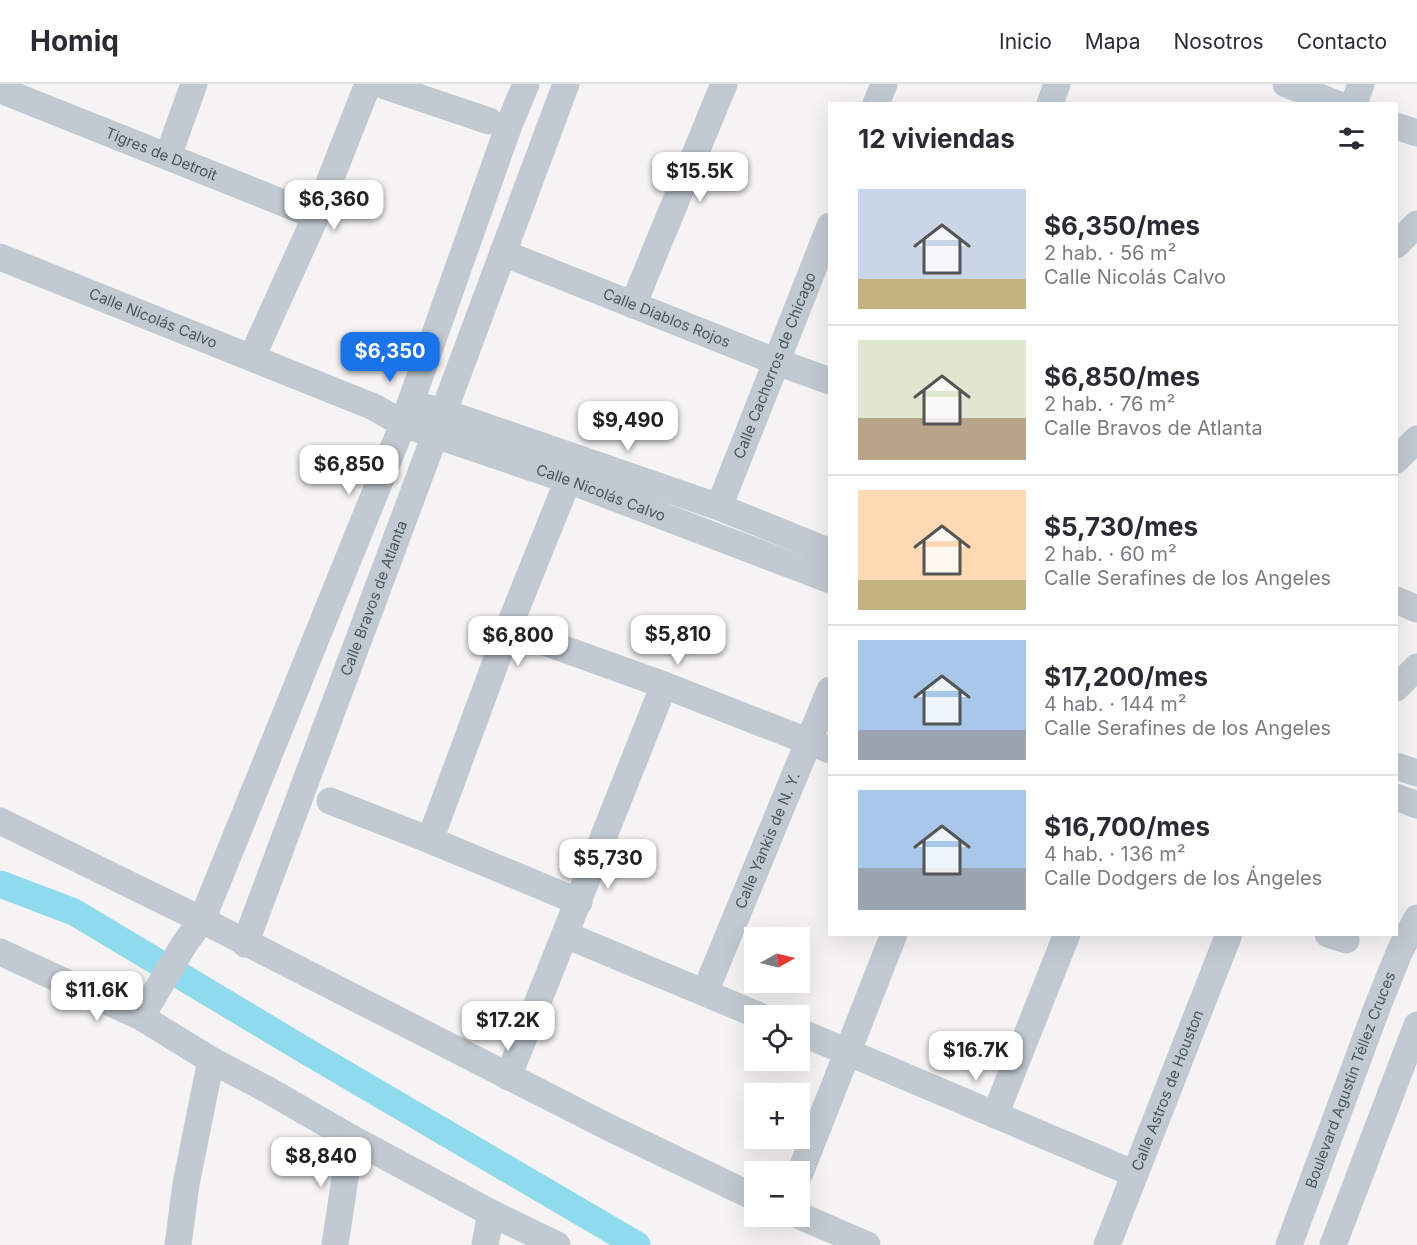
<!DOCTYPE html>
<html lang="es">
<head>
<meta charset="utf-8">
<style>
  body { margin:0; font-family:Inter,sans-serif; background:#f2f2f3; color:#2b2b33; height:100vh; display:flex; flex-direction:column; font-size:22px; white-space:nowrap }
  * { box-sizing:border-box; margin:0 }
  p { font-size:20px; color:#7c7c81 }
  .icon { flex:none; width:33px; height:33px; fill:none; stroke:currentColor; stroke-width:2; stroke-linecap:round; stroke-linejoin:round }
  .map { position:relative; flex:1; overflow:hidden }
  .details { position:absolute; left:828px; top:18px; width:570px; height:834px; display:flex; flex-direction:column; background:#fff; border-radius:0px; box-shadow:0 6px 24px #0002 }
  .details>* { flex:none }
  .needle { width:39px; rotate:82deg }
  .controls { position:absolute; left:744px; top:843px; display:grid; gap:12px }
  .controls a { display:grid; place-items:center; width:66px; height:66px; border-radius:0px; background:#fff; box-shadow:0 6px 24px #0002; font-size:30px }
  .price { position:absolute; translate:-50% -51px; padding:0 14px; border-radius:12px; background:#fff; color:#222; font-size:20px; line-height:39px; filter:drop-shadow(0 2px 3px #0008) }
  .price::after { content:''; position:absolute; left:50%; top:36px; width:18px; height:14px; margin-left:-9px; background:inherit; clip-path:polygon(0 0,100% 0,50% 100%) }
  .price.current { background:#1a73e8; color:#fff }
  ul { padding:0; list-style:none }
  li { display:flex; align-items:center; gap:18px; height:150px; padding:0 30px }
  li+li { border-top:2px solid #e1e1e2 }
  li span { display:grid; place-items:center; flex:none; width:168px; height:120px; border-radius:0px; color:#555 }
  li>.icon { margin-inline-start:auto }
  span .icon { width:72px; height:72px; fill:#fffc; stroke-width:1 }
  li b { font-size:26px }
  h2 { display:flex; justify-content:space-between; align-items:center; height:72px; padding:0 30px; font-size:26px }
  header { display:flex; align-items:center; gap:36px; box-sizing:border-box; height:84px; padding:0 30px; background:#fff; border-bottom:2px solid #e1e1e2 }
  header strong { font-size:28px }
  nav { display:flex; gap:33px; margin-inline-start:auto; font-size:21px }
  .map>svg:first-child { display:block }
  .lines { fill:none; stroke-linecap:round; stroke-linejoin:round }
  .canal { stroke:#90daee; stroke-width:27 }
  .minor { stroke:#c1cad2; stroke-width:27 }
  .labels { text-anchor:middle; stroke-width:4.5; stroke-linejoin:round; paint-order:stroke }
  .street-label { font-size:15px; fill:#4a5661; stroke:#fff }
</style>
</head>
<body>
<header>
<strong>Homiq</strong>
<nav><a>Inicio</a><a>Mapa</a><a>Nosotros</a><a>Contacto</a></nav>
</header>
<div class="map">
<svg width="1417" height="1161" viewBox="0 0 1417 1161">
  <rect width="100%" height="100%" fill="#f5f3f3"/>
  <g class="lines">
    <!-- canal -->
    <path class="canal" d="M 0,800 L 74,828 L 306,967 L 637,1161"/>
    <!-- minor -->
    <g class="minor">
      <path d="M 379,0 L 489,37"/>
      <path d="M 1286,0 L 1337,20"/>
      <path id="s1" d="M 8,9 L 316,132"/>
      <path d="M 876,20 L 884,0"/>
      <path d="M 1050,20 L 1057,0"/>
      <path d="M 1354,20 L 1361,0"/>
      <path d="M 1396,42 L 1417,49"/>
      <path d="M 168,72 L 194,0"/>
      <path d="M 1396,161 L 1417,140"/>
      <path id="s2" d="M 503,169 L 777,278 L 830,297"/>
      <path id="s3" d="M 0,173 L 374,323 L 403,340 L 568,396 L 830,496"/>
      <path d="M 633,221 L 724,0"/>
      <path d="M 252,273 L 316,132 L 368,0"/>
      <path d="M 425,323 L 443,328 L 719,423 L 830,468"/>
      <path d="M 1396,376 L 1417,355"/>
      <path id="s4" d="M 719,423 L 830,142"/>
      <path d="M 1396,516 L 1417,525"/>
      <path d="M 508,545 L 664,601 L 830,666"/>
      <path d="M 1396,604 L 1417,583"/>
      <path d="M 1396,682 L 1417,689"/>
      <path d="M 1396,713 L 1417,721"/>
      <path d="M 330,717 L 430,756 L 579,818"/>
      <path d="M 0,737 L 202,836 L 610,1044 L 754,1113"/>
      <path d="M 430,756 L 508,545 L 568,396"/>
      <path d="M 1328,850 L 1346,856"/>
      <path d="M 566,851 L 760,932"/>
      <path id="s5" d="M 245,860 L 566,0"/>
      <path d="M 0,868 L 141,933 L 211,976 L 268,1006 L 351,1054 L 491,1129 L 557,1161"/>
      <path id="s6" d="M 705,908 L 830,606"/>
      <path d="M 141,933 L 185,859 L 202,836 L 403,340 L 509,41 L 526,0"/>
      <path d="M 800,948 L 1135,1090"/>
      <path d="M 508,993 L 664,601"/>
      <path d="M 995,1031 L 1067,850"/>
      <path d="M 800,1089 L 894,850"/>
      <path d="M 800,1132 L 867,1161"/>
      <path d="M 178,1161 L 186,1100 L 211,976"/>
      <path d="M 335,1161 L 351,1054"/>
      <path d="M 485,1161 L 491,1129"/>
      <path id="s7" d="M 1107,1161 L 1229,850"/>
      <path id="s8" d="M 1289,1161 L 1378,921 L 1399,869 L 1417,834"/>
      <path d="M 1333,1161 L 1417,941"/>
    </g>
  </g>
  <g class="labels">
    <!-- street labels -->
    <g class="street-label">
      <text dy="5" stroke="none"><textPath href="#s1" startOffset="165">Tigres de Detroit</textPath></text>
      <text dy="5" stroke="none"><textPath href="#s3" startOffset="165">Calle Nicolás Calvo</textPath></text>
      <text dy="5" stroke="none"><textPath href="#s2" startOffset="176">Calle Diablos Rojos</textPath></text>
      <text dy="5" stroke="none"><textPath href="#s4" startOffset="152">Calle Cachorros de Chicago</textPath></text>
      <text dy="5" stroke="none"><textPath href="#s3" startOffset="646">Calle Nicolás Calvo</textPath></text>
      <text dy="5" stroke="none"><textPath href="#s5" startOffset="369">Calle Bravos de Atlanta</textPath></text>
      <text dy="5" stroke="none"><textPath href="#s6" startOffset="164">Calle Yankis de N. Y.</textPath></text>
      <text dy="5" stroke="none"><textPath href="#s8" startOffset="176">Boulevard Agustín Téllez Cruces</textPath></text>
      <text dy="5" stroke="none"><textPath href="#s7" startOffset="166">Calle Astros de Houston</textPath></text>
    </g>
  </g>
</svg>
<div class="controls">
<a><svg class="needle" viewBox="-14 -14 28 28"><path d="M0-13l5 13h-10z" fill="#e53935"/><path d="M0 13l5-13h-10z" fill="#7c7c81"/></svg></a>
<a><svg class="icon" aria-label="locate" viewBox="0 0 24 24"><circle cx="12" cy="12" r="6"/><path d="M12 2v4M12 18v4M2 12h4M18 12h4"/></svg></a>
<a>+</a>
<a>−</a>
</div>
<b class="price" style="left:700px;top:119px">$15.5K</b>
<b class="price" style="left:334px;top:147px">$6,360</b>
<b class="price current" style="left:390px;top:299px">$6,350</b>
<b class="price" style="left:628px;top:368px">$9,490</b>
<b class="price" style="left:349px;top:412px">$6,850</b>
<b class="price" style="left:678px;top:582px">$5,810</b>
<b class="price" style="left:518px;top:583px">$6,800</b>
<b class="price" style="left:608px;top:806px">$5,730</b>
<b class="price" style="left:97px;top:938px">$11.6K</b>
<b class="price" style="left:508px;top:968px">$17.2K</b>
<b class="price" style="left:976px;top:998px">$16.7K</b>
<b class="price" style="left:321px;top:1104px">$8,840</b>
<section class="details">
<h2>12 viviendas<svg class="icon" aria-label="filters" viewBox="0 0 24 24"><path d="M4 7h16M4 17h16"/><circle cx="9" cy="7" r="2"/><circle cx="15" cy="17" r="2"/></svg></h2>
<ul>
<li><span style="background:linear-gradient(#c9d6e8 75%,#c2b280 0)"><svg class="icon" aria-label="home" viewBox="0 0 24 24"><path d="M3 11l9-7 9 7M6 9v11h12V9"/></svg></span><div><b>$6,350/mes</b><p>2 hab. · 56 m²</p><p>Calle Nicolás Calvo</p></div></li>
<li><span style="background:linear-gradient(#dfe7d0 65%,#b9a48a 0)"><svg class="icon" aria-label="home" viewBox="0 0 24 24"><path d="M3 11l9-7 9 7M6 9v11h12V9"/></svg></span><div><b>$6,850/mes</b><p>2 hab. · 76 m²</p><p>Calle Bravos de Atlanta</p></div></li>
<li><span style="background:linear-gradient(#ffd9b3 75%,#c2b280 0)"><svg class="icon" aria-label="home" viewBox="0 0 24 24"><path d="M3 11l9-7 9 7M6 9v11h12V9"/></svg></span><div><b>$5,730/mes</b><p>2 hab. · 60 m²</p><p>Calle Serafines de los Angeles</p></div></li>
<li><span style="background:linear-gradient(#a9c7e8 75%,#9aa5b1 0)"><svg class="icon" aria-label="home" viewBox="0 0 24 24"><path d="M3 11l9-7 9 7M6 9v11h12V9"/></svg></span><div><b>$17,200/mes</b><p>4 hab. · 144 m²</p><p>Calle Serafines de los Angeles</p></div></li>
<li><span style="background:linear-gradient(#a9c7e8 65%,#9aa5b1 0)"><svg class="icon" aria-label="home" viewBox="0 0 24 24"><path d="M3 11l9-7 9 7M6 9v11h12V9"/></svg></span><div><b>$16,700/mes</b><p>4 hab. · 136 m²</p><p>Calle Dodgers de los Ángeles</p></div></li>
</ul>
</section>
</div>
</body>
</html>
